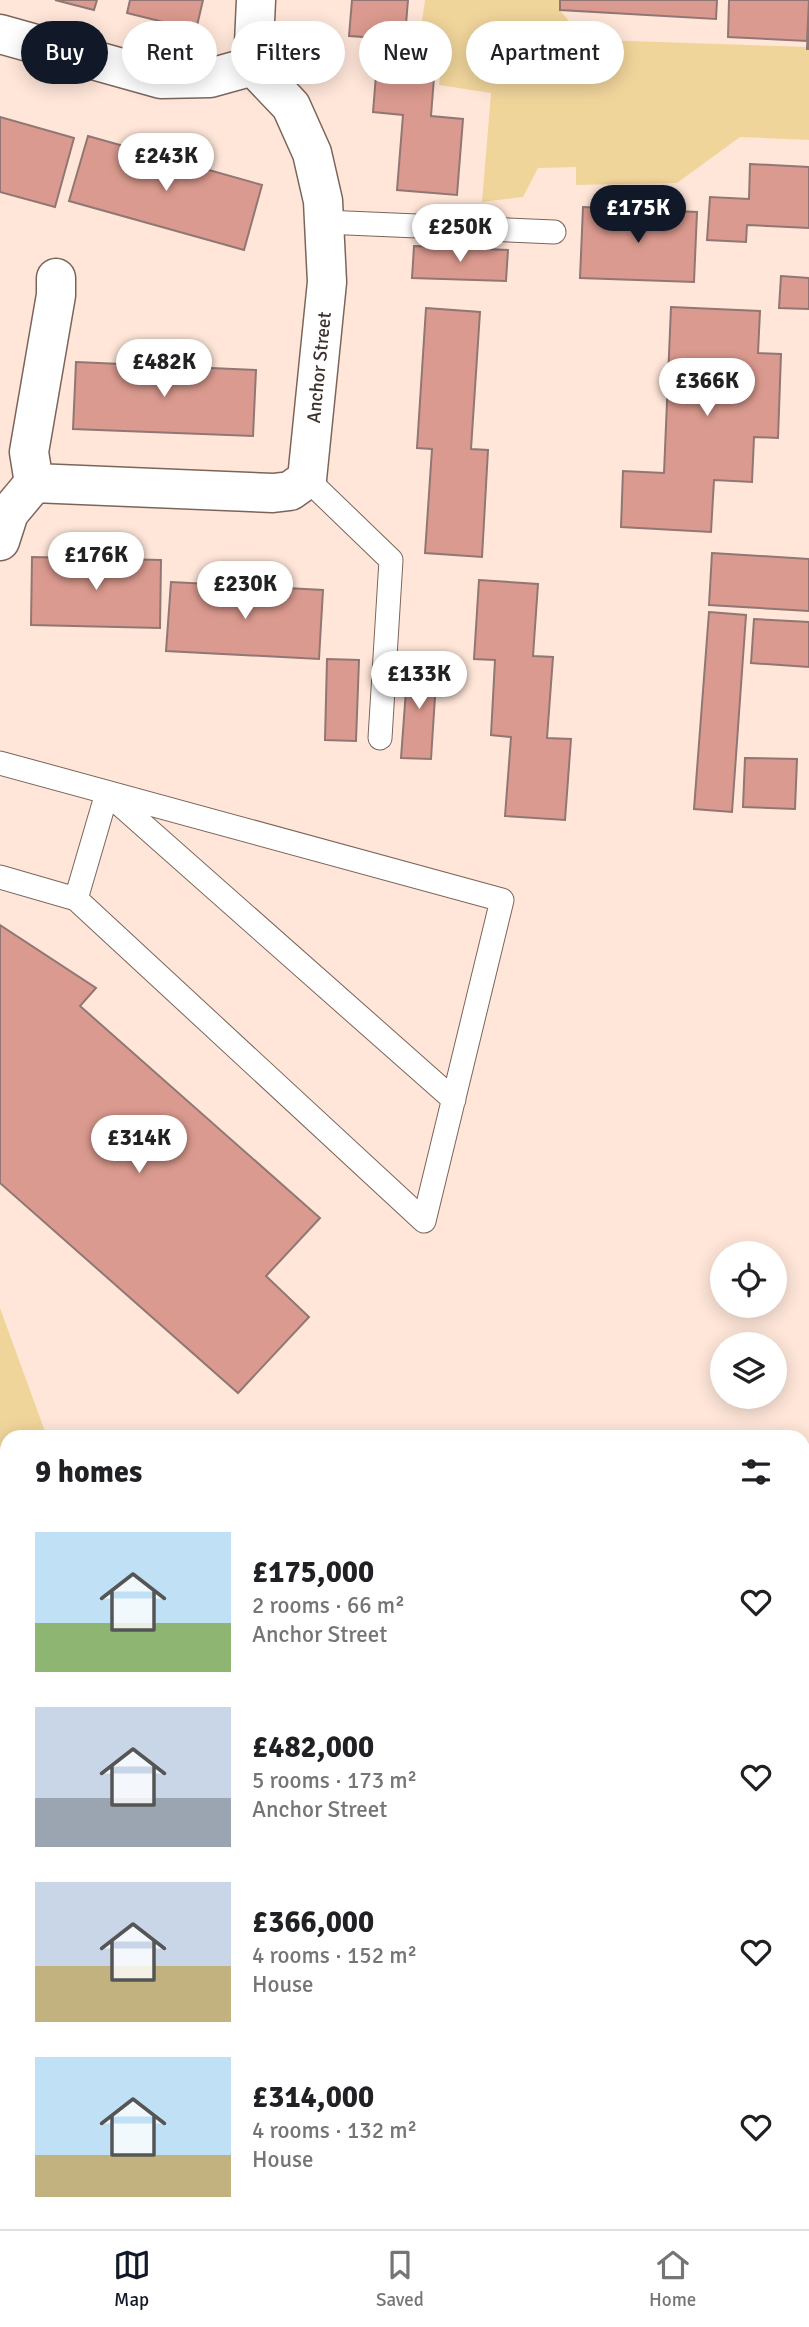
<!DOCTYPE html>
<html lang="en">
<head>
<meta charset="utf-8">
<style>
  body { margin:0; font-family:Signika,sans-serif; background:#f2f2f2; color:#202124; height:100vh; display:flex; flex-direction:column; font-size:26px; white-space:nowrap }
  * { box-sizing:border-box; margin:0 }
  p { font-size:23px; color:#757577 }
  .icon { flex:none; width:38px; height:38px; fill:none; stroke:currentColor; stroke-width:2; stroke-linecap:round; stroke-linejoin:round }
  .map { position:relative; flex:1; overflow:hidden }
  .side { position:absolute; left:0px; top:1430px; width:810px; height:800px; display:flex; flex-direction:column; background:#fff; border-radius:21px 21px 0 0; box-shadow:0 4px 18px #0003 }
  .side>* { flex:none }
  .hud { position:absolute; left:21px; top:21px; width:768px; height:63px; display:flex; gap:14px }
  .tools { position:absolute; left:710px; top:1241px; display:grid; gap:14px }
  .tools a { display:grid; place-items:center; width:77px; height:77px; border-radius:50%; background:#fff; box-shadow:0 4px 18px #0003; font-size:35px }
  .price { position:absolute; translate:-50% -60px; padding:0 16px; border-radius:24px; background:#fff; color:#222; font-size:23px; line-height:46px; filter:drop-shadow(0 2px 4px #0008) }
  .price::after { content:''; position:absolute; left:50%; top:42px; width:21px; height:16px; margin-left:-10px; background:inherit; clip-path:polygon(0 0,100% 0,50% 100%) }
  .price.on { background:#111827; color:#fff }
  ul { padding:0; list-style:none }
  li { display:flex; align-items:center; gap:21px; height:175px; padding:0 35px }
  li span { display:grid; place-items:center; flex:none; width:196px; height:140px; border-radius:0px; color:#555 }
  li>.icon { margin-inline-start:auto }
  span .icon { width:84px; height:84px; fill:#fffc; stroke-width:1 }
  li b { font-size:30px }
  h2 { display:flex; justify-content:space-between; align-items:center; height:84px; padding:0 35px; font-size:30px }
  .chip { padding:0 24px; border-radius:32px; background:#fff; box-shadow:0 4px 18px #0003; font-size:24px; line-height:63px }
  .chip.on { background:#111827; color:#fff }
  .dock { display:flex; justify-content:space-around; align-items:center; height:98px; border-top:2px solid #e0e0e0; background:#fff; font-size:19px; color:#757577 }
  .dock a { display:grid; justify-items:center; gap:4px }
  .dock .on { color:#111827 }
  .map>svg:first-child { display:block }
  .green { fill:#f0d59b }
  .water { fill:#c07f88 }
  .building { fill:#db9a8f; stroke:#907773; stroke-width:2 }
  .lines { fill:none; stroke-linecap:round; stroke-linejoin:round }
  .service-casing { stroke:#7b655b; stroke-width:25 }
  .minor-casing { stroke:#7b655b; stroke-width:41 }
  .service { stroke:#fff; stroke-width:23 }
  .minor { stroke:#fff; stroke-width:38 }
  .labels { text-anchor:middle; stroke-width:7; stroke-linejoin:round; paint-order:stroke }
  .street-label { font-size:19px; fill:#3b312d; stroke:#fff }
</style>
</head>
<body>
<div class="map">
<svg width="809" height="2229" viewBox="0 0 809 2229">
  <rect width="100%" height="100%" fill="#ffe6d9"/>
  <!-- green -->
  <path class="green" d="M 425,0 L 560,0 L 560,10 L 579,34 L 510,37 L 809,47 L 809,140 L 740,137 L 677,183 L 576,185 L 576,167 L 538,168 L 523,197 L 482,202 L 491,93 L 439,85 L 446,36 L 421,28 Z
    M 0,1308 L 47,1437 L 7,1437 L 7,2222 L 803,2222 L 803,1613 L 809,1611 L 809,2229 L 0,2229 Z"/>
  <!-- water -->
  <path class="water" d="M 809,2000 L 809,2229 L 505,2229 L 511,2222 L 803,2222 L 803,2002 Z"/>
  <!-- building -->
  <path class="building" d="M 55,0 L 97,0 L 94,10 Z
    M 130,0 L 203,0 L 196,30 L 127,13 Z
    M 352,0 L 408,0 L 405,36 L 437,39 L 431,116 L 463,119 L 457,195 L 397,190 L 403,115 L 373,112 L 379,38 L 349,36 Z
    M 560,0 L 717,0 L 716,19 L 560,10 Z
    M 729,0 L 809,0 L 807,41 L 728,37 Z
    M 809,0 L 809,49 L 807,49 Z
    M 0,117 L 74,138 L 55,207 L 0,192 Z
    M 88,136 L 262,185 L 244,250 L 69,201 Z
    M 750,164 L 809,167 L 809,228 L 747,225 L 746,242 L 707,240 L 710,197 L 749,199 Z
    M 583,207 L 697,212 L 694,282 L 580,278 Z
    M 414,246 L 508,250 L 506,281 L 412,278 Z
    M 781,276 L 809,278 L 809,309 L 779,308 Z
    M 671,307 L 760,311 L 758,353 L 781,354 L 778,438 L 754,437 L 752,482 L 714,480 L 711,532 L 621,527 L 623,471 L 664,473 Z
    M 426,308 L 480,312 L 471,449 L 488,450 L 482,557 L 425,553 L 432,449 L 417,448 Z
    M 76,362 L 256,370 L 253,436 L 73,429 Z
    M 712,553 L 809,559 L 809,611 L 709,605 Z
    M 32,557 L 161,560 L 160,628 L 31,625 Z
    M 479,580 L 538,584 L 533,656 L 553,657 L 547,738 L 571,739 L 565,820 L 505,816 L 511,737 L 491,735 L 495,660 L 474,659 Z
    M 171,582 L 323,590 L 319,659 L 166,651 Z
    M 709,612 L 746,615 L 732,812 L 694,809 Z
    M 754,619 L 809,622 L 809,667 L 751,663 Z
    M 327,659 L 359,660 L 356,741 L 325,740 Z
    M 408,663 L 437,665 L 431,759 L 401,758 Z
    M 745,758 L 797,759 L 795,809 L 743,807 Z
    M 0,925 L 96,988 L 80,1006 L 320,1218 L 266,1276 L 309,1317 L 238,1393 L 0,1183 Z"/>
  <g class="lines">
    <defs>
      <path id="service" d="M 324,222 L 554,232
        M 307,479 L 391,560 L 380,738
        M 0,763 L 502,900 L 424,1221 L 76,899 L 0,877
        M 76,899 L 107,793 L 454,1100"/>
      <g id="minor">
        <path d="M 0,34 L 161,79 L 210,78 L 253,66"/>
        <path id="s1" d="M 56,278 L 56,295 L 29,452 L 34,483 L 273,493 L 290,491 L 307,479 L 327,282 L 323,201 L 312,153 L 291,106 L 253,66 L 256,0"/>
        <path d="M 0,541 L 9,513 L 34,483"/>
      </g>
    </defs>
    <!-- service casing -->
    <use href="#service" class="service-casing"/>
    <!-- minor casing -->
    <use href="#minor" class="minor-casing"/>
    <!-- service -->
    <use href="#service" class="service"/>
    <!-- minor -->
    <use href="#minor" class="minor"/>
  </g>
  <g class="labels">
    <!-- street labels -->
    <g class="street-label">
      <text dy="7" stroke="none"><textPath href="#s1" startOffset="597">Anchor Street</textPath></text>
    </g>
  </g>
</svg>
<div class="tools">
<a><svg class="icon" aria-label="locate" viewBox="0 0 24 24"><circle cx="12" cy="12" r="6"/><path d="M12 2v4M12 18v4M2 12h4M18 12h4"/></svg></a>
<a><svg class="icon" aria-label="layers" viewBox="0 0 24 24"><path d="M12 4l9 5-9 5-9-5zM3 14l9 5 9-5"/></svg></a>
</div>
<b class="price" style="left:166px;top:193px">£243K</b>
<b class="price on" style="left:638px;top:245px">£175K</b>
<b class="price" style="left:460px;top:264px">£250K</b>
<b class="price" style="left:164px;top:399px">£482K</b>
<b class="price" style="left:707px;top:418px">£366K</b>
<b class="price" style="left:96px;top:592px">£176K</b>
<b class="price" style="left:245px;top:621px">£230K</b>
<b class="price" style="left:419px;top:711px">£133K</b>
<b class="price" style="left:139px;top:1175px">£314K</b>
<div class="hud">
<a class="chip on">Buy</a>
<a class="chip">Rent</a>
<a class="chip">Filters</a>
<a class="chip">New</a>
<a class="chip">Apartment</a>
</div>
<section class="side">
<h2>9 homes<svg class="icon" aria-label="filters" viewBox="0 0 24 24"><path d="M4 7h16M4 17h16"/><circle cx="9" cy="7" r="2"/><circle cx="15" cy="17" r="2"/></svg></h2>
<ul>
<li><span style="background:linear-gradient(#bfe0f5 65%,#8fb573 0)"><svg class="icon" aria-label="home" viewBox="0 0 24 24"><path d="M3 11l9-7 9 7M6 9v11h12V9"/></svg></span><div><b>£175,000</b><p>2 rooms · 66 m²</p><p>Anchor Street</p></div><svg class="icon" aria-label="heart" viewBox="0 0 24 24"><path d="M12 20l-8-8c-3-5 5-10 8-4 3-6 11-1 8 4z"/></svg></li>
<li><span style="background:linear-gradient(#c9d6e8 65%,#9aa5b1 0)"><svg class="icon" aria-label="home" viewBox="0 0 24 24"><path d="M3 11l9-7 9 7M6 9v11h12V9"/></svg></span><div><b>£482,000</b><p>5 rooms · 173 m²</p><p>Anchor Street</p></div><svg class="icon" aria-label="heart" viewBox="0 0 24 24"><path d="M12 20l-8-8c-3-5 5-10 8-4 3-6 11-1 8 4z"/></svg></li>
<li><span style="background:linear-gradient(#c9d6e8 60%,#c2b280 0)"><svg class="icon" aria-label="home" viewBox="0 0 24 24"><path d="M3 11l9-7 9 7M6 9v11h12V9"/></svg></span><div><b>£366,000</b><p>4 rooms · 152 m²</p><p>House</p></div><svg class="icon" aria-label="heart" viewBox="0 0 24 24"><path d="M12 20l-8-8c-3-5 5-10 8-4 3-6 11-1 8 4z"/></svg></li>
<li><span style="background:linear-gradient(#bfe0f5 70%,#c2b280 0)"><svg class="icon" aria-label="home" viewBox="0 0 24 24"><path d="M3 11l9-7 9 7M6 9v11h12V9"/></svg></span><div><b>£314,000</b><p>4 rooms · 132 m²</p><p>House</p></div><svg class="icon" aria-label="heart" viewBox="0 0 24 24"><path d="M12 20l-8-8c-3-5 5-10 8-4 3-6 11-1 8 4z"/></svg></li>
</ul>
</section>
</div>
<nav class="dock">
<a class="on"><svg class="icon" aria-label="map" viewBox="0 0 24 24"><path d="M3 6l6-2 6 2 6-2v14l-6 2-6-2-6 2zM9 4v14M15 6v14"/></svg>Map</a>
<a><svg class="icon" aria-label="saved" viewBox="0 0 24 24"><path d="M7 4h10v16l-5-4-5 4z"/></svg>Saved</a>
<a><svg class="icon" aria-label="home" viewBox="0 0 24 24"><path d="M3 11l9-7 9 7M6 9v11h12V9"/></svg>Home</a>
</nav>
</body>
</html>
